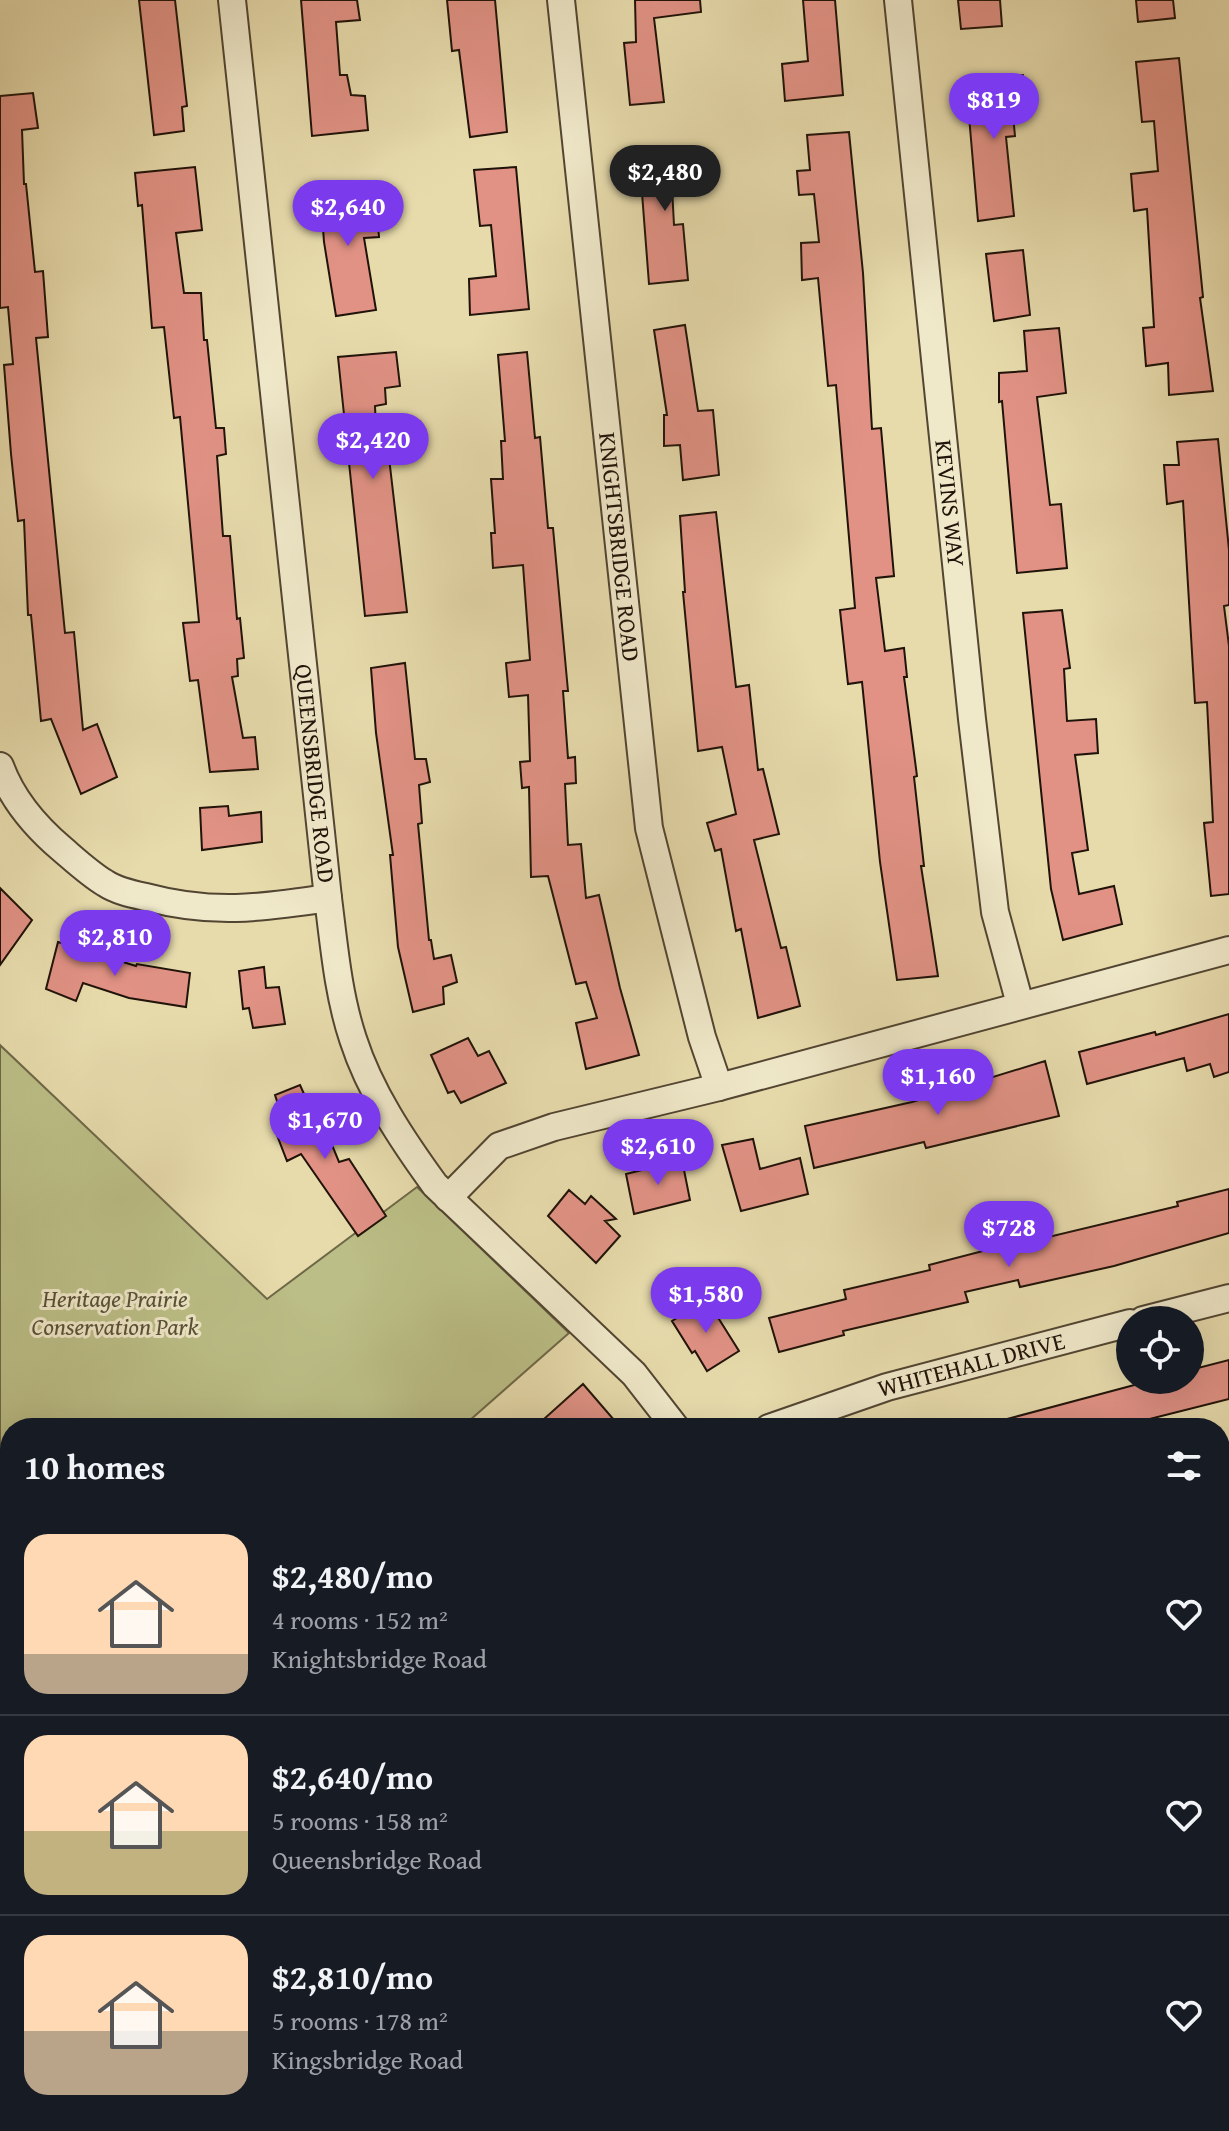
<!DOCTYPE html>
<html lang="en">
<head>
<meta charset="utf-8">
<style>
  body { margin:0; font-family:"Gentium Book Plus",serif; background:#242831; color:#f1f3f6; height:100vh; display:flex; flex-direction:column; font-size:30px; white-space:nowrap }
  * { box-sizing:border-box; margin:0 }
  p { font-size:26px; color:#9ea1a6 }
  .icon { flex:none; width:44px; height:44px; fill:none; stroke:currentColor; stroke-width:2; stroke-linecap:round; stroke-linejoin:round }
  .map { position:relative; flex:1; overflow:hidden }
  .side { position:absolute; left:0px; top:1418px; width:1230px; height:714px; display:flex; flex-direction:column; background:#171b24; border-radius:32px 32px 0 0; box-shadow:0 8px 32px #0002 }
  .side>* { flex:none }
  .tools { position:absolute; left:1116px; top:1306px; display:grid; gap:16px }
  .tools a { display:grid; place-items:center; width:88px; height:88px; border-radius:50%; background:#171b24; box-shadow:0 8px 32px #0002; font-size:40px }
  .price { position:absolute; translate:-50% -68px; padding:0 18px; border-radius:28px; background:#7c3aed; color:#fff; font-size:26px; line-height:52px; filter:drop-shadow(0 2px 4px #0008) }
  .price::after { content:''; position:absolute; left:50%; top:48px; width:24px; height:18px; margin-left:-12px; background:inherit; clip-path:polygon(0 0,100% 0,50% 100%) }
  .price.on { background:#222; color:#fff }
  ul { padding:0; list-style:none }
  li { display:flex; align-items:center; gap:24px; height:200px; padding:0 24px }
  li+li { border-top:2px solid #363941 }
  li span { display:grid; place-items:center; flex:none; width:224px; height:160px; border-radius:24px; color:#555 }
  li>.icon { margin-inline-start:auto }
  span .icon { width:96px; height:96px; fill:#fffc; stroke-width:1 }
  li b { font-size:34px }
  h2 { display:flex; justify-content:space-between; align-items:center; height:96px; padding:0 24px; font-size:34px }
  .map>svg:first-child { display:block }
  .green { fill:#bbbe86; stroke:#6e6848; stroke-width:2 }
  .building { fill:#e19285; stroke:#201309; stroke-width:2 }
  .lines { fill:none; stroke-linecap:round; stroke-linejoin:round }
  .minor-casing { stroke:#524532; stroke-width:30 }
  .motorway-casing { stroke:#201309; stroke-width:48 }
  .minor { stroke:#efe8c9; stroke-width:26 }
  .motorway { stroke:#e7dbac; stroke-width:44 }
  .labels { text-anchor:middle; stroke-width:6; stroke-linejoin:round; paint-order:stroke }
  .street-label { font-size:24px; fill:#201309; stroke:#efe8c9 }
  .park-label { font-size:24px; font-style:italic; fill:#564f35; stroke:#efe8c9 }
</style>
</head>
<body>
<div class="map">
<svg width="1229" height="2131" viewBox="0 0 1229 2131">
  <rect width="100%" height="100%" fill="#e7dbac"/>
  <filter id="stains"><feTurbulence type="fractalNoise" baseFrequency=".0025" numOctaves="4"/><feColorMatrix values="0 0 0 0 .2 0 0 0 0 .09 0 0 0 0 .02 0 0 0 .5 -.17"/></filter>
  <radialGradient id="worn" r=".72"><stop offset=".6" stop-color="#630" stop-opacity="0"/><stop offset="1" stop-color="#630" stop-opacity=".3"/></radialGradient>
  <!-- green -->
  <path class="green" d="M 0,1045 L 267,1299 L 417,1187 L 569,1333 L 461,1428 L 10,1428 L 10,1974 L 0,1978 Z
    M 1229,1998 L 1229,2131 L 1209,2131 L 1201,2122 L 1220,2122 L 1220,2001 Z"/>
  <!-- building -->
  <path class="building" d="M 139,0 L 175,0 L 187,106 L 182,107 L 184,131 L 154,135 Z
    M 301,0 L 357,0 L 360,20 L 336,22 L 340,75 L 347,75 L 351,95 L 365,96 L 368,130 L 312,136 Z
    M 447,0 L 495,0 L 507,132 L 470,137 L 459,50 L 452,51 Z
    M 635,0 L 700,0 L 701,12 L 654,18 L 664,102 L 630,105 L 624,43 L 636,42 Z
    M 803,0 L 835,0 L 843,95 L 785,101 L 782,64 L 808,61 Z
    M 958,0 L 1000,0 L 1002,26 L 961,29 Z
    M 1136,0 L 1173,0 L 1175,18 L 1138,22 Z
    M 1179,58 L 1203,297 L 1200,298 L 1213,391 L 1169,395 L 1168,363 L 1146,366 L 1143,328 L 1154,327 L 1147,209 L 1134,211 L 1131,174 L 1158,171 L 1154,121 L 1142,122 L 1136,62 Z
    M 1023,75 L 1026,113 L 1013,115 L 1015,136 L 1006,137 L 1014,216 L 978,221 L 966,81 Z
    M 33,93 L 38,128 L 22,130 L 24,184 L 26,184 L 35,272 L 43,271 L 48,337 L 36,338 L 65,633 L 74,632 L 83,730 L 97,724 L 117,777 L 81,794 L 51,719 L 41,721 L 31,615 L 28,615 L 24,520 L 18,521 L 11,454 L 4,365 L 13,364 L 8,307 L 0,308 L 0,96 Z
    M 849,132 L 863,273 L 872,429 L 881,428 L 894,576 L 876,578 L 885,651 L 904,648 L 907,677 L 904,677 L 917,776 L 914,777 L 924,866 L 921,866 L 938,976 L 897,980 L 880,862 L 862,682 L 848,684 L 840,610 L 855,608 L 836,385 L 828,386 L 818,278 L 802,280 L 801,243 L 819,242 L 814,194 L 799,195 L 797,171 L 810,170 L 807,135 Z
    M 691,148 L 696,185 L 672,188 L 674,225 L 683,224 L 688,280 L 649,284 L 639,154 Z
    M 195,167 L 202,230 L 176,233 L 184,293 L 201,293 L 204,340 L 207,340 L 216,428 L 224,428 L 226,454 L 217,456 L 223,536 L 230,536 L 237,619 L 240,618 L 244,658 L 237,659 L 238,676 L 232,677 L 243,738 L 255,737 L 258,769 L 210,772 L 198,680 L 190,681 L 183,623 L 199,622 L 180,417 L 174,418 L 164,327 L 152,328 L 142,205 L 138,206 L 135,173 Z
    M 516,167 L 529,309 L 470,315 L 469,279 L 496,276 L 491,225 L 480,226 L 474,170 Z
    M 361,184 L 364,214 L 377,214 L 379,237 L 364,238 L 376,310 L 336,316 L 324,242 L 320,187 Z
    M 1023,250 L 1030,315 L 994,321 L 986,254 Z
    M 685,325 L 698,411 L 713,410 L 719,475 L 683,480 L 680,445 L 664,446 L 664,415 L 667,415 L 654,330 Z
    M 1059,328 L 1066,393 L 1037,397 L 1050,505 L 1061,504 L 1067,568 L 1017,573 L 1002,401 L 999,402 L 999,373 L 1027,371 L 1024,331 Z
    M 396,352 L 400,386 L 385,388 L 386,404 L 375,406 L 377,450 L 388,449 L 407,612 L 365,616 L 338,357 Z
    M 527,352 L 535,438 L 540,437 L 548,528 L 553,528 L 568,691 L 563,691 L 568,758 L 575,757 L 576,783 L 565,784 L 568,845 L 581,844 L 586,898 L 599,895 L 620,988 L 639,1055 L 586,1069 L 576,1023 L 597,1018 L 586,982 L 576,984 L 548,876 L 531,877 L 529,787 L 522,788 L 520,762 L 530,761 L 528,695 L 509,697 L 506,663 L 530,660 L 523,565 L 493,568 L 491,533 L 495,533 L 491,479 L 503,479 L 501,441 L 505,441 L 498,355 Z
    M 1218,439 L 1229,550 L 1229,605 L 1224,606 L 1229,646 L 1229,894 L 1211,896 L 1204,823 L 1213,822 L 1207,702 L 1195,703 L 1183,501 L 1167,504 L 1164,465 L 1179,465 L 1177,442 Z
    M 716,512 L 736,687 L 749,685 L 758,770 L 763,769 L 779,834 L 754,840 L 781,948 L 786,947 L 800,1006 L 758,1018 L 741,929 L 736,931 L 721,849 L 715,851 L 707,823 L 736,814 L 722,747 L 698,751 L 683,592 L 685,592 L 680,516 Z
    M 1062,610 L 1070,668 L 1064,669 L 1067,721 L 1096,719 L 1098,753 L 1075,755 L 1088,850 L 1072,853 L 1079,894 L 1114,886 L 1122,924 L 1063,940 L 1051,889 L 1023,613 Z
    M 405,663 L 415,759 L 426,759 L 430,782 L 419,785 L 422,823 L 418,824 L 429,940 L 431,940 L 434,959 L 451,955 L 457,982 L 443,987 L 444,1004 L 413,1012 L 398,947 L 390,855 L 393,855 L 376,733 L 371,668 Z
    M 228,806 L 229,816 L 261,812 L 262,842 L 202,850 L 200,808 Z
    M 0,888 L 32,920 L 0,965 Z
    M 58,942 L 136,966 L 137,964 L 190,973 L 186,1007 L 129,998 L 83,983 L 76,1001 L 46,989 Z
    M 264,967 L 266,988 L 279,987 L 285,1024 L 253,1028 L 249,1008 L 243,1009 L 239,971 Z
    M 1229,1014 L 1229,1072 L 1214,1077 L 1210,1064 L 1187,1071 L 1184,1058 L 1087,1084 L 1079,1052 L 1155,1032 L 1156,1035 Z
    M 468,1038 L 478,1056 L 489,1051 L 506,1083 L 461,1103 L 454,1091 L 448,1093 L 431,1055 Z
    M 1045,1061 L 1059,1116 L 926,1148 L 924,1142 L 814,1168 L 805,1126 L 912,1102 Z
    M 300,1085 L 312,1112 L 318,1111 L 339,1162 L 349,1159 L 386,1216 L 358,1236 L 301,1154 L 287,1161 L 275,1130 L 285,1125 L 275,1095 Z
    M 753,1139 L 760,1169 L 800,1158 L 808,1194 L 741,1211 L 722,1145 Z
    M 682,1160 L 690,1200 L 634,1214 L 626,1174 Z
    M 1229,1189 L 1229,1233 L 1114,1266 L 1020,1287 L 1018,1280 L 965,1292 L 968,1302 L 843,1331 L 844,1335 L 779,1352 L 769,1318 L 846,1299 L 844,1290 L 930,1270 L 929,1265 L 1002,1246 L 1002,1248 L 1178,1206 L 1177,1202 Z
    M 569,1190 L 585,1204 L 591,1196 L 616,1219 L 605,1221 L 620,1236 L 596,1263 L 548,1216 Z
    M 707,1300 L 739,1351 L 707,1371 L 695,1351 L 692,1353 L 672,1321 Z
    M 1229,1360 L 1229,1399 L 1114,1428 L 997,1428 L 996,1422 L 1153,1380 L 1190,1380 L 1190,1370 Z
    M 583,1384 L 621,1428 L 534,1428 Z"/>
  <g class="lines">
    <defs>
      <g id="minor">
        <path id="s1" d="M 232,0 L 328,898 C 334,945 338,994 353,1039 C 370,1092 403,1141 435,1185 L 634,1374 L 676,1428"/>
        <path id="s2" d="M 561,0 L 649,828 L 702,1037 L 719,1087"/>
        <path id="s3" d="M 898,0 L 972,719 L 995,912 L 1020,1004"/>
        <path d="M 0,766 C 12,799 36,827 62,849 C 76,861 90,874 105,883 C 117,891 132,894 146,897 C 213,915 260,908 328,898"/>
        <path d="M 448,1198 L 499,1146 L 554,1127 L 719,1087 L 1229,950"/>
        <path d="M 1143,1320 L 1229,1298"/>
        <path id="s4" d="M 769,1428 L 887,1387 L 1130,1323"/>
      </g>
      <path id="motorway" d="M 1220,1713 L 1229,1710
        M 1220,1796 L 1229,1793
        M 0,2105 L 10,2102
        M 187,2131 L 215,2122"/>
    </defs>
    <!-- minor casing -->
    <use href="#minor" class="minor-casing"/>
    <!-- motorway casing -->
    <use href="#motorway" class="motorway-casing"/>
    <!-- minor -->
    <use href="#minor" class="minor"/>
    <!-- motorway -->
    <use href="#motorway" class="motorway"/>
  </g>
  <g class="labels">
    <!-- street labels -->
    <g class="street-label">
      <text dy="8" stroke="none"><textPath href="#s3" startOffset="506">KEVINS WAY</textPath></text>
      <text dy="8" stroke="none"><textPath href="#s2" startOffset="550">KNIGHTSBRIDGE ROAD</textPath></text>
      <text dy="8" stroke="none"><textPath href="#s1" startOffset="778">QUEENSBRIDGE ROAD</textPath></text>
      <text dy="8" stroke="none"><textPath href="#s4" startOffset="212">WHITEHALL DRIVE</textPath></text>
    </g>
    <!-- park labels -->
    <g class="park-label">
      <text x="115" y="1307">Heritage Prairie<tspan x="115" dy="28">Conservation Park</tspan></text>
    </g>
  </g>
  <rect width="100%" height="100%" filter="url(#stains)"/>
  <rect width="100%" height="100%" fill="url(#worn)"/>
</svg>
<div class="tools">
<a><svg class="icon" aria-label="locate" viewBox="0 0 24 24"><circle cx="12" cy="12" r="6"/><path d="M12 2v4M12 18v4M2 12h4M18 12h4"/></svg></a>
</div>
<b class="price" style="left:994px;top:141px">$819</b>
<b class="price on" style="left:665px;top:213px">$2,480</b>
<b class="price" style="left:348px;top:248px">$2,640</b>
<b class="price" style="left:373px;top:481px">$2,420</b>
<b class="price" style="left:115px;top:978px">$2,810</b>
<b class="price" style="left:938px;top:1117px">$1,160</b>
<b class="price" style="left:325px;top:1161px">$1,670</b>
<b class="price" style="left:658px;top:1187px">$2,610</b>
<b class="price" style="left:1009px;top:1269px">$728</b>
<b class="price" style="left:706px;top:1335px">$1,580</b>
<section class="side">
<h2>10 homes<svg class="icon" aria-label="filters" viewBox="0 0 24 24"><path d="M4 7h16M4 17h16"/><circle cx="9" cy="7" r="2"/><circle cx="15" cy="17" r="2"/></svg></h2>
<ul>
<li><span style="background:linear-gradient(#ffd9b3 75%,#b9a48a 0)"><svg class="icon" aria-label="home" viewBox="0 0 24 24"><path d="M3 11l9-7 9 7M6 9v11h12V9"/></svg></span><div><b>$2,480/mo</b><p>4 rooms · 152 m²</p><p>Knightsbridge Road</p></div><svg class="icon" aria-label="heart" viewBox="0 0 24 24"><path d="M12 20l-8-8c-3-5 5-10 8-4 3-6 11-1 8 4z"/></svg></li>
<li><span style="background:linear-gradient(#ffd9b3 60%,#c2b280 0)"><svg class="icon" aria-label="home" viewBox="0 0 24 24"><path d="M3 11l9-7 9 7M6 9v11h12V9"/></svg></span><div><b>$2,640/mo</b><p>5 rooms · 158 m²</p><p>Queensbridge Road</p></div><svg class="icon" aria-label="heart" viewBox="0 0 24 24"><path d="M12 20l-8-8c-3-5 5-10 8-4 3-6 11-1 8 4z"/></svg></li>
<li><span style="background:linear-gradient(#ffd9b3 60%,#b9a48a 0)"><svg class="icon" aria-label="home" viewBox="0 0 24 24"><path d="M3 11l9-7 9 7M6 9v11h12V9"/></svg></span><div><b>$2,810/mo</b><p>5 rooms · 178 m²</p><p>Kingsbridge Road</p></div><svg class="icon" aria-label="heart" viewBox="0 0 24 24"><path d="M12 20l-8-8c-3-5 5-10 8-4 3-6 11-1 8 4z"/></svg></li>
</ul>
</section>
</div>
</body>
</html>
